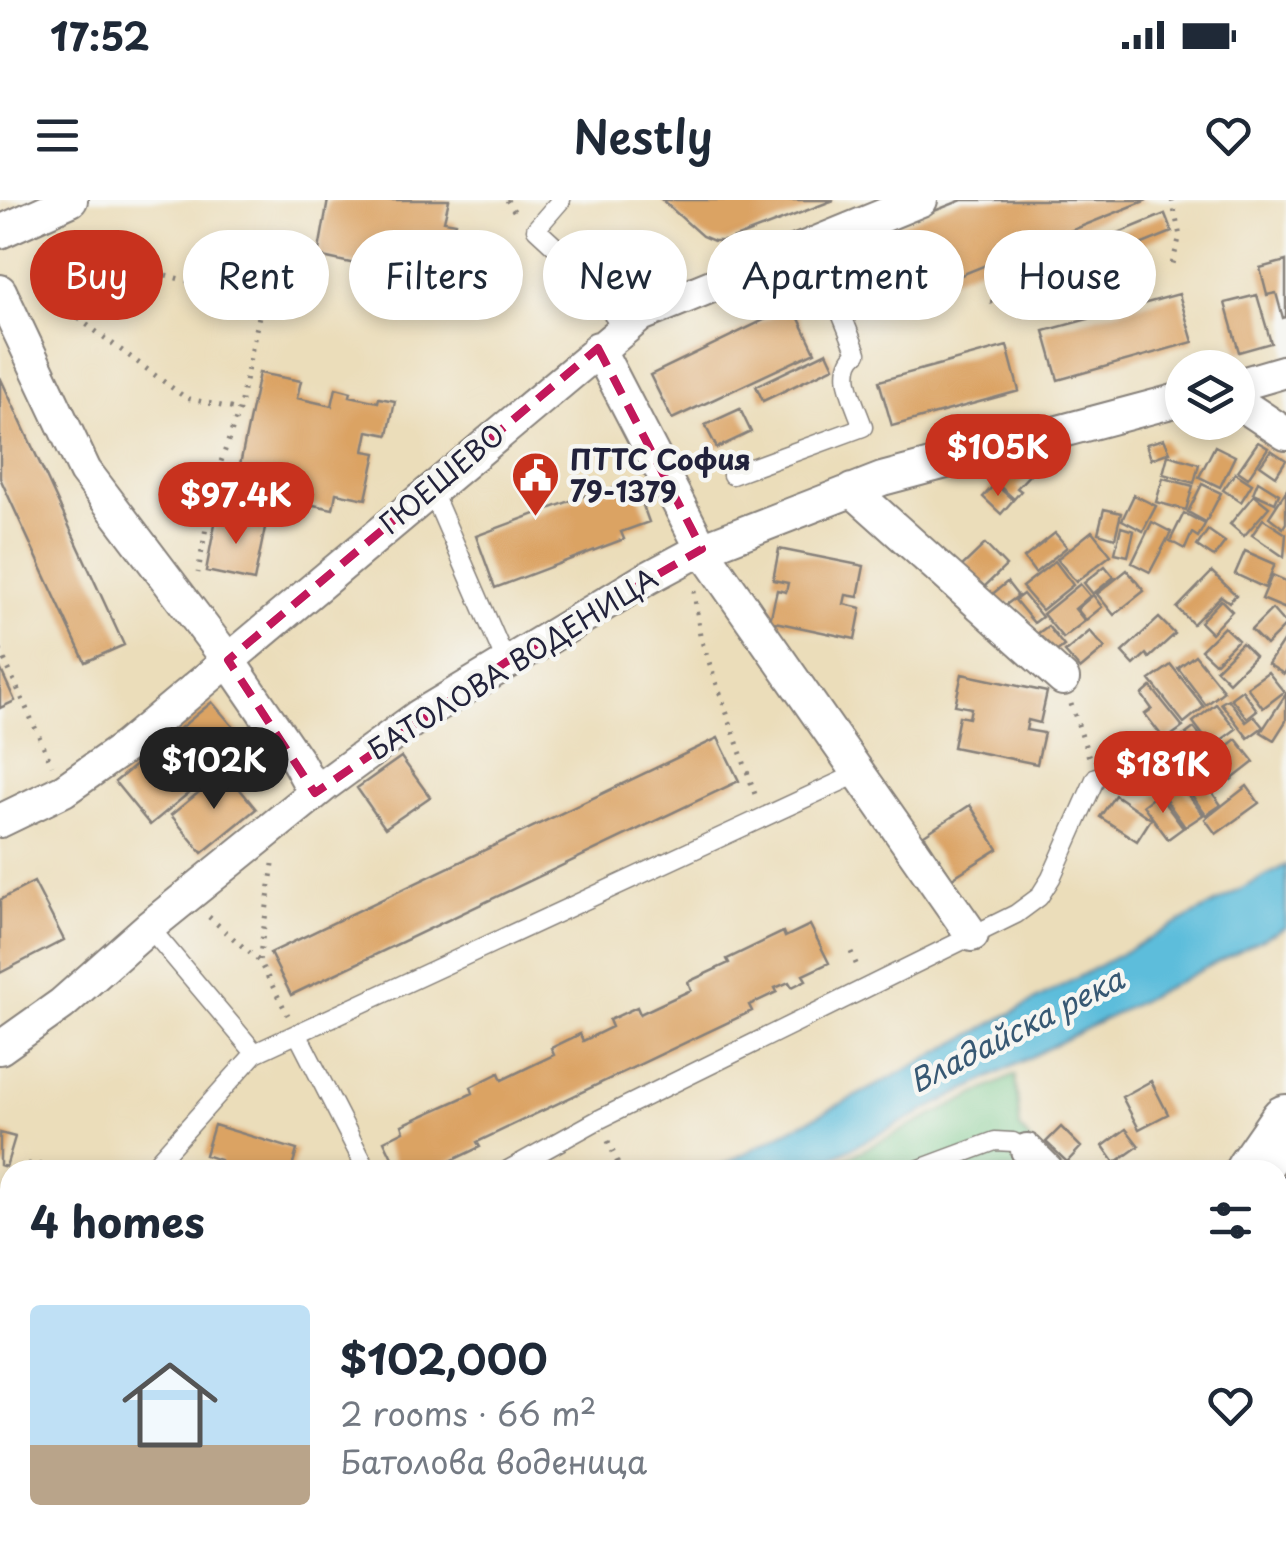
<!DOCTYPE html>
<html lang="en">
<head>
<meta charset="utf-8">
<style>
  body { margin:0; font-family:"Playpen Sans",sans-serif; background:#f2f2f3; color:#1f2937; height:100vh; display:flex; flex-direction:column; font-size:38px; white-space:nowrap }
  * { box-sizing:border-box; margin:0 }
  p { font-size:32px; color:#747a83 }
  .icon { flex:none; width:55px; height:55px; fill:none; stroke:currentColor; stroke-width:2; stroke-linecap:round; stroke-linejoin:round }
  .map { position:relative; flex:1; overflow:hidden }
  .drawer { position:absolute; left:0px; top:960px; width:1288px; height:392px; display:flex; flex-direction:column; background:#fff; border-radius:30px 30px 0 0; box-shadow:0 5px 15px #0003 }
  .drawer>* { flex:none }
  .guide { position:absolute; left:30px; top:30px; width:1228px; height:90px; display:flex; gap:20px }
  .tools { position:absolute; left:1165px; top:150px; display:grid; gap:20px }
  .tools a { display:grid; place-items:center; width:90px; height:90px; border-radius:50%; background:#fff; box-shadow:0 5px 15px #0003; font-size:50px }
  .price { position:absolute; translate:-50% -85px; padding:0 22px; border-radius:35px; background:#c8321e; color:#fff; font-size:32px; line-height:65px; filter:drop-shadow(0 2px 5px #0008) }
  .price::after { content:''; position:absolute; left:50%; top:60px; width:30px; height:22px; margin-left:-15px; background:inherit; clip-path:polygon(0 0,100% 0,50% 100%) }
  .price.on { background:#222; color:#fff }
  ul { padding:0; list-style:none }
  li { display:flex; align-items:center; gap:30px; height:250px; padding:0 30px }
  li span { display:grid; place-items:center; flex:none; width:280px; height:200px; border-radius:10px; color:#555 }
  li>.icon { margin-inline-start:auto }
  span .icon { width:120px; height:120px; fill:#fffc; stroke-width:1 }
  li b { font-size:42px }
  h2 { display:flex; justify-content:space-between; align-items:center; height:120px; padding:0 30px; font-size:42px }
  .tag { padding:0 35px; border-radius:45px; background:#fff; box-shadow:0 5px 15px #0003; font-size:35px; line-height:90px }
  .tag.on { background:#c8321e; color:#fff }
  .status { display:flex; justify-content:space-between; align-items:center; height:70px; padding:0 50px; background:#fff; direction:ltr }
  .status svg { height:28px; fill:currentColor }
  header { display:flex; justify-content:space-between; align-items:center; height:130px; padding:0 30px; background:#fff; font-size:45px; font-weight:600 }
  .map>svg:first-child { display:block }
  .green { fill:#76c788; stroke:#4c7462; stroke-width:2.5 }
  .water { fill:#5dbddb; stroke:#40708b; stroke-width:2.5 }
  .building { fill:#dba364 }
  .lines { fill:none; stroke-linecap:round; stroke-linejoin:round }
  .lane-casing { stroke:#86807a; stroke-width:21 }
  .street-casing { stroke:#86807a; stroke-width:36 }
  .primary-casing { stroke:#86807a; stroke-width:56 }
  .path { stroke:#86807a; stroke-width:5; stroke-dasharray:2.5 8; stroke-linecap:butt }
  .lane { stroke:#fff; stroke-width:18 }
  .street { stroke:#fff; stroke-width:32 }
  .primary { stroke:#fff; stroke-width:52 }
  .tram { stroke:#22223b; stroke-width:2.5 }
  .marked { fill:none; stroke:#c2185b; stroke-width:8; stroke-dasharray:20 12; stroke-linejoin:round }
  .labels { text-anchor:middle; stroke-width:9; stroke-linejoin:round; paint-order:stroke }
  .poi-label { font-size:28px; font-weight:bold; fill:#22223b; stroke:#f6f6f2; text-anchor:start }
  .street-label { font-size:28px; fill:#22223b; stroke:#f6f6f2 }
  .water-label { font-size:30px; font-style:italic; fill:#375873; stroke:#f6f6f2 }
</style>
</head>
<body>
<div class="status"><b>17:52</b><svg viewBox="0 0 49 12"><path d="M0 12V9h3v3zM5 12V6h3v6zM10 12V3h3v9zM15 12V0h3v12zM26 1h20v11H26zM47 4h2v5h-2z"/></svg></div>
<header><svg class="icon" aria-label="menu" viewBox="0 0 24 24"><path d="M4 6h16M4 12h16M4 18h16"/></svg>Nestly<svg class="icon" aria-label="heart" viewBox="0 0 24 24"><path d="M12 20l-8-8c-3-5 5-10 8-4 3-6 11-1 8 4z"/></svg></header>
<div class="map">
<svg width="1286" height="1352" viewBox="0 0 1286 1352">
  <rect width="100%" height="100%" fill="#f6f6f2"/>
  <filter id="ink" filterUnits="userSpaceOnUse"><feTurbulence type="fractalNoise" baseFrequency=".01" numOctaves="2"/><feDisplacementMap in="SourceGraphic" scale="20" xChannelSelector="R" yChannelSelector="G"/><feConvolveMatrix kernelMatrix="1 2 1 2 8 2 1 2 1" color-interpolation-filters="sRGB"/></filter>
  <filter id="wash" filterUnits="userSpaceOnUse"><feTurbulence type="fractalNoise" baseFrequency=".0048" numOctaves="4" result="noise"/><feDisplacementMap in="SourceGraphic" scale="40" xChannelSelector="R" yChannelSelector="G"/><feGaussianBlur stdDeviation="2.25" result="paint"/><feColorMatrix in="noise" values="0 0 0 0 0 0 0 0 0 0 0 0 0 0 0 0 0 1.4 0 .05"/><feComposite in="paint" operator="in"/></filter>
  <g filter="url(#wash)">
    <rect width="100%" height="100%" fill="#ebddba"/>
    <!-- green -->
    <path class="green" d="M 1015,875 L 1020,928 L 1052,970 L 822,970 Z
      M 1286,1123 L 1286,1352 L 1111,1352 L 1118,1343 L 1278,1342 L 1278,1134 Z"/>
    <!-- water -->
    <path class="water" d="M 1286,665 L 1286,727 L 808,970 L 712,970 L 891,878 Z"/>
    <g id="blocks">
      <!-- building -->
      <path class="building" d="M 328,0 L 449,0 L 444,21 L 456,23 L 447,69 L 414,63 L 411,76 L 318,56 Z
        M 662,0 L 834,0 L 727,41 L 714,41 L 702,36 Z
        M 962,0 L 1147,0 L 872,111 L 846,46 Z
        M 1165,14 L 1172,32 L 1042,85 L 1035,67 Z
        M 1286,61 L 1286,117 L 1283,118 L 1276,93 L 1267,95 L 1260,68 Z
        M 1179,94 L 1193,142 L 1058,180 L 1044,131 Z
        M 1257,95 L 1271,143 L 1239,152 L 1225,103 Z
        M 793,106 L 815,152 L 672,219 L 650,175 Z
        M 1007,146 L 1019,191 L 892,226 L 879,181 Z
        M 827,152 L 834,167 L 763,201 L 756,186 Z
        M 259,173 L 301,181 L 297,198 L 332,206 L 336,188 L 351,192 L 350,196 L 378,202 L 379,198 L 395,201 L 388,235 L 368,231 L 364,251 L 376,253 L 366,299 L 336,293 L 333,309 L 235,289 Z
        M 0,177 L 124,445 L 85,462 L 0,278 Z
        M 740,209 L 751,232 L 717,248 L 705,225 Z
        M 1164,239 L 1170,252 L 1151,259 L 1146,244 Z
        M 1258,242 L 1268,248 L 1248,278 L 1238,271 Z
        M 1215,246 L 1235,256 L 1220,287 L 1199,277 Z
        M 1271,250 L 1286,260 L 1276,276 L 1260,265 Z
        M 1168,255 L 1199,264 L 1194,283 L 1163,274 Z
        M 1019,258 L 1033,271 L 1017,288 L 1021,291 L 1014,299 L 996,283 Z
        M 1235,273 L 1252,284 L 1241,302 L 1223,290 Z
        M 1163,278 L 1193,286 L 1186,310 L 1156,302 Z
        M 634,281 L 649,322 L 621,332 L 624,339 L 495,388 L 476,336 L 605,288 L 606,291 Z
        M 1258,281 L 1279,294 L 1275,303 L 1253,293 Z
        M 995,284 L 1013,300 L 1001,314 L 983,297 Z
        M 1202,284 L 1221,293 L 1206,322 L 1188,312 Z
        M 1286,291 L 1286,323 L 1283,328 L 1269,317 Z
        M 1134,295 L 1156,306 L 1143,331 L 1122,320 Z
        M 1254,295 L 1269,307 L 1244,336 L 1230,324 Z
        M 1104,309 L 1121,313 L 1115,338 L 1098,333 Z
        M 217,313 L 266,323 L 254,381 L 206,371 Z
        M 1184,313 L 1205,324 L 1198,337 L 1192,333 L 1185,349 L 1170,341 Z
        M 1263,319 L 1286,334 L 1284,357 L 1252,335 Z
        M 1152,322 L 1171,332 L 1150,372 L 1132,363 Z
        M 1121,327 L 1134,331 L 1128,356 L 1115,353 Z
        M 1208,330 L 1225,342 L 1214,357 L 1197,346 Z
        M 1092,331 L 1111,355 L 1076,382 L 1057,359 Z
        M 1055,333 L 1067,347 L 1035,373 L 1024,358 Z
        M 985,344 L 1006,366 L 982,389 L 961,367 Z
        M 779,349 L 864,366 L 858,397 L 846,395 L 844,404 L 861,408 L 855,439 L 770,421 L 777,390 L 786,392 L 788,383 L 773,380 Z
        M 1245,351 L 1275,364 L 1265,388 L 1235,374 Z
        M 1055,361 L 1073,385 L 1042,410 L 1022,387 Z
        M 1105,366 L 1114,377 L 1093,394 L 1084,383 Z
        M 1127,370 L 1144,391 L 1114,415 L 1097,394 Z
        M 1212,372 L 1236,395 L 1229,402 L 1221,396 L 1193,424 L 1177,408 Z
        M 1272,375 L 1286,381 L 1286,409 L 1262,399 Z
        M 1007,382 L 1018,396 L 1000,409 L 990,396 Z
        M 1080,384 L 1090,396 L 1075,409 L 1085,421 L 1063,438 L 1043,414 Z
        M 1023,394 L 1042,417 L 1034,423 L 1015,400 Z
        M 1093,395 L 1102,407 L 1086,420 L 1077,409 Z
        M 1221,400 L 1232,411 L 1211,433 L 1200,422 Z
        M 1272,409 L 1286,425 L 1266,445 L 1251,430 Z
        M 1159,418 L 1175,434 L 1149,458 L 1146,454 L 1134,465 L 1122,452 Z
        M 1048,426 L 1064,446 L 1053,454 L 1037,434 Z
        M 1224,427 L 1238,440 L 1215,463 L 1201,450 Z
        M 1090,431 L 1105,448 L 1080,469 L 1065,452 Z
        M 1286,437 L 1286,471 L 1284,474 L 1268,464 Z
        M 1242,443 L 1255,456 L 1229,482 L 1216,469 Z
        M 1195,455 L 1224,491 L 1206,505 L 1178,468 Z
        M 1171,465 L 1204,507 L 1184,523 L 1150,480 Z
        M 0,468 L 15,501 L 0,508 Z
        M 1268,472 L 1284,492 L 1263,508 L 1247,487 Z
        M 962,474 L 1047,492 L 1040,523 L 1028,520 L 1026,530 L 1044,533 L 1037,564 L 953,547 L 959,516 L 969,518 L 971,508 L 955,505 Z
        M 1151,487 L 1183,527 L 1165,540 L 1145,514 L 1152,509 L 1142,495 Z
        M 1242,490 L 1257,510 L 1247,518 L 1231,498 Z
        M 1286,494 L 1286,521 L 1274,540 L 1261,532 Z
        M 1228,499 L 1246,522 L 1254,516 L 1263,527 L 1248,538 L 1221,503 Z
        M 212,502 L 248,544 L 150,625 L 115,582 Z
        M 1216,504 L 1236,529 L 1212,547 L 1193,522 Z
        M 1194,528 L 1214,553 L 1206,560 L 1186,534 Z
        M 1183,536 L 1207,567 L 1186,584 L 1161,553 Z
        M 718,538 L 739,581 L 291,795 L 270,753 Z
        M 1236,539 L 1254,562 L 1231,580 L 1220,566 L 1233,555 L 1226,547 Z
        M 401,557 L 430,597 L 385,628 L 357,588 Z
        M 225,571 L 256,609 L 202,653 L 171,615 Z
        M 1201,577 L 1221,605 L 1206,615 L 1186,587 Z
        M 1178,581 L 1203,615 L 1185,627 L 1161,593 Z
        M 1247,586 L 1259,603 L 1216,634 L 1205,619 Z
        M 1158,594 L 1183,628 L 1168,639 L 1143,605 Z
        M 1115,595 L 1151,619 L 1137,641 L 1100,617 Z
        M 970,605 L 998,649 L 952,678 L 924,635 Z
        M 34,682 L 64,740 L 0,773 L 0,700 Z
        M 810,725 L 829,763 L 803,775 L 806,780 L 792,787 L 789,782 L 775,788 L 777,792 L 749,805 L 752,811 L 477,942 L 480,947 L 432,970 L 398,970 L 384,941 L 404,931 L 402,925 L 473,893 L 471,887 L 499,873 L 502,880 L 554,855 L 551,848 L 580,834 L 583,841 L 612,827 L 609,820 L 637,807 L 640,814 L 691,790 L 688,782 L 729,763 L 727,759 L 783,732 L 785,737 Z
        M 1151,881 L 1168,914 L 1139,929 L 1122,897 Z
        M 214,925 L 297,950 L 291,970 L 217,970 L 220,960 L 205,955 Z
        M 1061,927 L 1081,947 L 1067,962 L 1046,942 Z
        M 1126,929 L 1139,946 L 1115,963 L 1103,946 Z
        M 0,933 L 15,937 L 6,967 L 0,965 Z
        M 619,1342 L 724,1342 L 720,1352 L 614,1352 Z
        M 826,1342 L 902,1342 L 898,1352 L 821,1352 Z"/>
    </g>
  </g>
  <g filter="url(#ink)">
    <use href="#blocks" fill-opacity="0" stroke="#86807a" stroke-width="2.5"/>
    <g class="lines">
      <defs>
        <path id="lane" d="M 561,0 L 536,29 L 587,76 L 622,128
          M 732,275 L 863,227 C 856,205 835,170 857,153 L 813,44
          M 431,289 L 506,462
          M 149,727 L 255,853
          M 298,835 L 367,970
          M 150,970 L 255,853 L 857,574
          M 508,970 L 598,920 L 1016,714 L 1039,697 L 1051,678 L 1096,577
          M 917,970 L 995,941 L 1013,942 L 1027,950
          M 1278,998 L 1286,986
          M 348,1342 L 371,1352
          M 586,1352 L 591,1342
          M 1028,1352 L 1035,1342"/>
        <path id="street" d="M 0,32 L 71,0
          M 0,91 L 85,271 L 228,460 L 298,562 L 315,593
          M 598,148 L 702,349 L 972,735
          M 1238,185 L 1286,171
          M 1238,202 L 1286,234
          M 852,290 L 1063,479
          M 0,621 L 64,590 L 125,547 L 641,115 L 921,0
          M 0,848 L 62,804 L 149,727 L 326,584 L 419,516 L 646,379 L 702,349 L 882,279 L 1182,199
          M 1027,950 L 1047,970
          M 944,1352 L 947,1342"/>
        <path id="primary" d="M 1252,970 L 1286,921
          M 1278,1065 L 1286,1053
          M 989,1352 L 995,1342
          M 1072,1352 L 1078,1342"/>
      </defs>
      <!-- lane casing -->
      <use href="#lane" class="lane-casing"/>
      <!-- street casing -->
      <use href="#street" class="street-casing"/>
      <!-- primary casing -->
      <use href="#primary" class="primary-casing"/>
      <!-- path -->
      <path class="path" d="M 507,0 L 518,17
        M 1172,0 L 1180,36 L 1172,64
        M 105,58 L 262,102 L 239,210 L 214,282 L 198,373
        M 36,87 L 186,198 L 239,210
        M 990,102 L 1042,105
        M 694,391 L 700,436 L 757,600
        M 0,450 L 52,565
        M 1071,504 L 1090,560
        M 273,664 L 259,761 L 288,815
        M 209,717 L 259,761
        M 851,752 L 857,766
        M 608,941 L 621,970
        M 22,970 L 24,964 L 131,967
        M 0,1028 L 10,1010
        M 0,1179 L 10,1175
        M 0,1322 L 10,1352
        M 193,1352 L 194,1342
        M 1279,1352 L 1281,1326 L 1286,1314"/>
      <!-- lane -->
      <use href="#lane" class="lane"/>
      <!-- street -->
      <use href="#street" class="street"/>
      <!-- primary -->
      <use href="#primary" class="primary"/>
      <!-- tram -->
      <path class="tram" d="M 1278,986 L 1286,974
        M 1278,1009 L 1286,997
        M 1020,1352 L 1027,1342"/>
    </g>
  </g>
  <!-- marked area -->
  <path class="marked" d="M 598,148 L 702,349 L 506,462 L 315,593 L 228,460 Z"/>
  <!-- icons -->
  <defs>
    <symbol id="civic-pin" viewBox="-11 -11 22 30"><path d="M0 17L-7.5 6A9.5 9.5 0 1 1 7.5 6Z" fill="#c8321e" stroke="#f6f6f2"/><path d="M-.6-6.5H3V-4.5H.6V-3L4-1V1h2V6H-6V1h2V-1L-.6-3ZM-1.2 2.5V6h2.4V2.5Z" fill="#fff"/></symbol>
  </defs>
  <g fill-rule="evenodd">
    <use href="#civic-pin" x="508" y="248" width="55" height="75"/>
  </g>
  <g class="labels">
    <!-- poi labels -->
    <g class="poi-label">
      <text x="570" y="270">ПТТС София<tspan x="570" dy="32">79-1379</tspan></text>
    </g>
    <!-- street labels -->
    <g class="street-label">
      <text transform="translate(442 279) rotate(-40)" y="10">ГЮЕШЕВО</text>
      <text transform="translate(513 464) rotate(-32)" y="10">БАТОЛОВА ВОДЕНИЦА</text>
    </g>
    <!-- water labels -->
    <g class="water-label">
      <text transform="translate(1017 831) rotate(-27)" y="10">Владайска река</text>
    </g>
  </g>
</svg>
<div class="tools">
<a><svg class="icon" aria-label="layers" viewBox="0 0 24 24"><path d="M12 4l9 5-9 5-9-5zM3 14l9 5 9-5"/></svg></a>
</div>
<b class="price" style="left:998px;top:299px">$105K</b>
<b class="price" style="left:236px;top:347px">$97.4K</b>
<b class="price on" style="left:214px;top:612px">$102K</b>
<b class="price" style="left:1163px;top:616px">$181K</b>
<div class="guide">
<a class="tag on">Buy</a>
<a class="tag">Rent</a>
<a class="tag">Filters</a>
<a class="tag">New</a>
<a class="tag">Apartment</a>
<a class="tag">House</a>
</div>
<section class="drawer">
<h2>4 homes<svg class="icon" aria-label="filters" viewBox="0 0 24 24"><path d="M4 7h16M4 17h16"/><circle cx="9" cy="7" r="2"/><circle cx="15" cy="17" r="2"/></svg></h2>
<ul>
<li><span style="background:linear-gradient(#bfe0f5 70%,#b9a48a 0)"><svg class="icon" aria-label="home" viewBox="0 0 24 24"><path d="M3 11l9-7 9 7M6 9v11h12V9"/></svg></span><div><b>$102,000</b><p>2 rooms · 66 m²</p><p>Батолова воденица</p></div><svg class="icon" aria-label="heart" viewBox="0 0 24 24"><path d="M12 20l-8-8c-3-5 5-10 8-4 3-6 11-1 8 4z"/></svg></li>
</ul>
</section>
</div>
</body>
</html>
